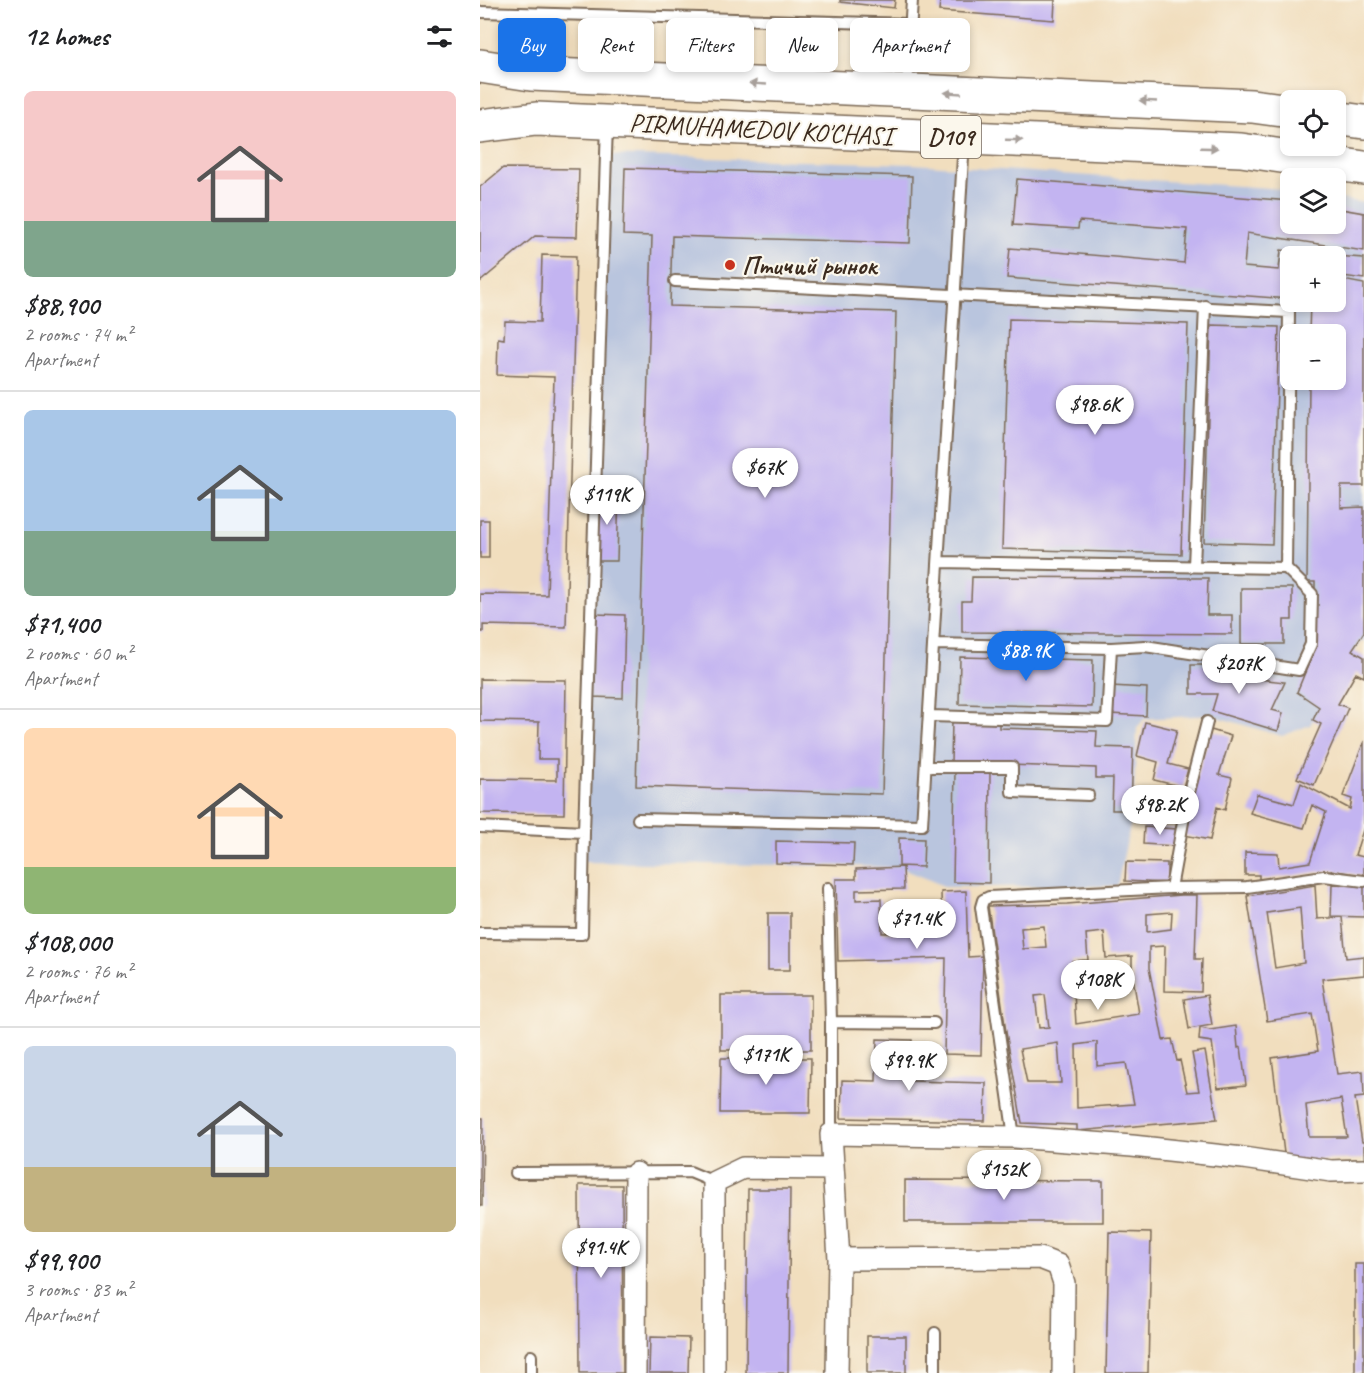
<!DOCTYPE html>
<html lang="en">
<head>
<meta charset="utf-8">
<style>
  body { margin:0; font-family:Caveat,sans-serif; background:#f6f6f6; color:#202124; height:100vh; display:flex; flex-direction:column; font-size:22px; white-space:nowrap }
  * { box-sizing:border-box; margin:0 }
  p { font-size:20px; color:#757577 }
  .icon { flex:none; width:33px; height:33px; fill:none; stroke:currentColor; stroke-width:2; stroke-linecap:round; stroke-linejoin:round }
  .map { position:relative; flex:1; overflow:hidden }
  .details { display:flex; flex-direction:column; background:#fff; width:480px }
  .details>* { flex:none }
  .hud { position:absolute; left:18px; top:18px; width:570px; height:54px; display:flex; gap:12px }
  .fabs { position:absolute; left:800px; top:90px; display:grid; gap:12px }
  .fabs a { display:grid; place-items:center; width:66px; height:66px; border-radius:9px; background:#fff; box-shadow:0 3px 9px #0003; font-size:30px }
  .price { position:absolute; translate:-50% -51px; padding:0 14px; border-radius:21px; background:#fff; color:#222; font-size:20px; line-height:39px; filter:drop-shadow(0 2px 3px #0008) }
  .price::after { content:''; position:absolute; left:50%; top:36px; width:18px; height:14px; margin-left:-9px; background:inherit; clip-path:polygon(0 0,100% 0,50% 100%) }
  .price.current { background:#1a73e8; color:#fff }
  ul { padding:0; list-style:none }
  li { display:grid; align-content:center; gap:12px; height:318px; padding:0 24px }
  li+li { border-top:2px solid #e0e0e0 }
  li span { display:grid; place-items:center; height:186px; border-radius:9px; color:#555 }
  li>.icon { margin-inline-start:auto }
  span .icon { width:108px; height:108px; fill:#fffc; stroke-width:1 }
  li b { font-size:26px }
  h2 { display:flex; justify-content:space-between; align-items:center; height:72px; padding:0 24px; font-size:26px }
  .chip { padding:0 21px; border-radius:9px; background:#fff; box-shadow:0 3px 9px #0003; font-size:21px; line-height:54px }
  .chip.current { background:#1a73e8; color:#fff }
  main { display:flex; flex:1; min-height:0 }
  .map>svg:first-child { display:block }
  .industrial { fill:#b9c5de; fill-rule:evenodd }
  .building { fill:#c3b4f1; fill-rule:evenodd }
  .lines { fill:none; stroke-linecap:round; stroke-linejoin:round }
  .service-casing { stroke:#7b6956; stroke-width:14 }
  .minor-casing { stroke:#7b6956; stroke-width:24 }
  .primary-casing { stroke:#7b6956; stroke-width:36 }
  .service { stroke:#fff; stroke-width:10 }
  .minor { stroke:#fff; stroke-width:21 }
  .primary { stroke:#fff; stroke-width:33 }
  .oneway { fill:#a79f9a }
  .poi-dot { fill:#c8321e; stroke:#fbf7ec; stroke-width:2 }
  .labels { text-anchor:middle; stroke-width:4.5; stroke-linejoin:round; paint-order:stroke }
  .shield { fill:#fbf7ec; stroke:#75685c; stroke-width:1.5 }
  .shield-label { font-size:24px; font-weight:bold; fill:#3b2a1e }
  .street-label { font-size:26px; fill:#3b2a1e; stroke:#fbf7ec }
  .poi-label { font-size:26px; font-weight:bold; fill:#3b2a1e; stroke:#fbf7ec; text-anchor:start }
</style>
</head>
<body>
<main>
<section class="details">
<h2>12 homes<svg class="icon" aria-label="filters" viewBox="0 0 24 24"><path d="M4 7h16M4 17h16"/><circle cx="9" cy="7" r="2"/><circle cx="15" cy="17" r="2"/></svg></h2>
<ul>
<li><span style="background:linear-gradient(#f6c9c9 70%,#7fa58c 0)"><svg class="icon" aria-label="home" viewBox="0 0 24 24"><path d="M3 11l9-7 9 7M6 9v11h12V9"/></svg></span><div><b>$88,900</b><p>2 rooms · 74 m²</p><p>Apartment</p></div></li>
<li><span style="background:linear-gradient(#a9c7e8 65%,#7fa58c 0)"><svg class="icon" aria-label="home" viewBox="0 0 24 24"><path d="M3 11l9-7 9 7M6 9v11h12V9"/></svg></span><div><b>$71,400</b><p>2 rooms · 60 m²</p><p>Apartment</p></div></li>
<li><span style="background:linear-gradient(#ffd9b3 75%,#8fb573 0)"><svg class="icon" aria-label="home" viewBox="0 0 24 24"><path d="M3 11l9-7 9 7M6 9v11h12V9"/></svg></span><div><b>$108,000</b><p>2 rooms · 76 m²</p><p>Apartment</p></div></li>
<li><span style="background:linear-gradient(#c9d6e8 65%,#c2b280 0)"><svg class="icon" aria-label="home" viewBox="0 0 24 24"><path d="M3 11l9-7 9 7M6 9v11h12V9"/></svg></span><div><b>$99,900</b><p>3 rooms · 83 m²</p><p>Apartment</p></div></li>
</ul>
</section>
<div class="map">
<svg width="884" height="1373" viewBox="0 0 884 1373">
  <rect width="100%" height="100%" fill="#fbf7ec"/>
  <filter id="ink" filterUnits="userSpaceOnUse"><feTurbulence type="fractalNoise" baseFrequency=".0167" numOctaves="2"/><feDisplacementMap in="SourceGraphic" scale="12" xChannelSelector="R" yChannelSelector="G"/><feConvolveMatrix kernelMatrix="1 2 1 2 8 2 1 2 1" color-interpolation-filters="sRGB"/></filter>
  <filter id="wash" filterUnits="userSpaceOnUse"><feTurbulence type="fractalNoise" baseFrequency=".008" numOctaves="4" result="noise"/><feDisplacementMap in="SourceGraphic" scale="24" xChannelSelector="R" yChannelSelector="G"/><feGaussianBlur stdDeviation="1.35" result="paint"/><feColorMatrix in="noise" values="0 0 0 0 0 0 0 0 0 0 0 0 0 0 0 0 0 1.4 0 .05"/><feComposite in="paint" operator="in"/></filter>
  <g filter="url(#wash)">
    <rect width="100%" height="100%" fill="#f1debe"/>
    <!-- industrial -->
    <path class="industrial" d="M 123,155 L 432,164 L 803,189 L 810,190 L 810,224 L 855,224 L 855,198 L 884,203 L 884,642 L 880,642 L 830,725 L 802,736 L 730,715 L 664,719 L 657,728 L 653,813 L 637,886 L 466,887 L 419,867 L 101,862 ZM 810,256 L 855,256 L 855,302 L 810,302 ZM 810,334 L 855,334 L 855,380 L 810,380 Z"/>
    <g id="blocks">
      <!-- building -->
      <path class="building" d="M 360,0 L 415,0 L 414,8 L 360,2 Z
        M 460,0 L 575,0 L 574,20 L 459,11 Z
        M 23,168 L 99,169 L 97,237 L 55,236 L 0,282 L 0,187 Z
        M 145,168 L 432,176 L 430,243 L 192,236 L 190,306 L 416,312 L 402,794 L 156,786 L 172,236 L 143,235 Z
        M 537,179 L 810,201 L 810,224 L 855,224 L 855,208 L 884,213 L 884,251 L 767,233 L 764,267 L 799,270 L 801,250 L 849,255 L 849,256 L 810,256 L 810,299 L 527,278 L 530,248 L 704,263 L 707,229 L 599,221 L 598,229 L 533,225 Z
        M 62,255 L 96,256 L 86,627 L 3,625 L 3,632 L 0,632 L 0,594 L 67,595 L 74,377 L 17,375 L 18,338 L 24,339 L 25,321 L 60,322 Z
        M 855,256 L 884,258 L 884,279 L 863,276 L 863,280 L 884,284 L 884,486 L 861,486 L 861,508 L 884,507 L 884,632 L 872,650 L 884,657 L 884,677 L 876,673 L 858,704 L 868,708 L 834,785 L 817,778 L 841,724 L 833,720 L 839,707 L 817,692 L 835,648 L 835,582 L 827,582 L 829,380 L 855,380 L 855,334 L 829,334 L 830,302 L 855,302 Z
        M 529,319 L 708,324 L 701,554 L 522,549 Z
        M 731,325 L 799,327 L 792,544 L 724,542 Z
        M 117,490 L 139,490 L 137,561 L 115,561 Z
        M 0,520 L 9,520 L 9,558 L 0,558 Z
        M 492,577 L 728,578 L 727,615 L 752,615 L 752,634 L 482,632 L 482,601 L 491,601 Z
        M 761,588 L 812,588 L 812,620 L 804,620 L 804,644 L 761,644 Z
        M 114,614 L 145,615 L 143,698 L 111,697 Z
        M 480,657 L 613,660 L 612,707 L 479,704 Z
        M 711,665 L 745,665 L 745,675 L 805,682 L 792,710 L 803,713 L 798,731 L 732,711 L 737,694 L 711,694 Z
        M 0,679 L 86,680 L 84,814 L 0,813 L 0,779 L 77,780 L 77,759 L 58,759 L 59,722 L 0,721 Z
        M 631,686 L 667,688 L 666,716 L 630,714 Z
        M 472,721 L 519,722 L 519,728 L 617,731 L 616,747 L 653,748 L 651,810 L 632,810 L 633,778 L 616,778 L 616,768 L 471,763 Z
        M 665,722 L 697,730 L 688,764 L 708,769 L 703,787 L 674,780 L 678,762 L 657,756 Z
        M 731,730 L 751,736 L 739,775 L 752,778 L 745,810 L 737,807 L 730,840 L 704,835 L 719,770 Z
        M 884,741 L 884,827 L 875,855 L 884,857 L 884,876 L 851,870 L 779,880 L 779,875 L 765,875 L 765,852 L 798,853 L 799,867 L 830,862 L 846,812 L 832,805 L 824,828 L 770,813 L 777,794 L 814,804 L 821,783 L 870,809 L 872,799 L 863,796 Z
        M 475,770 L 510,771 L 509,883 L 473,882 Z
        M 664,827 L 697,829 L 695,846 L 663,844 Z
        M 419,838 L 444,839 L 443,867 L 419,866 Z
        M 296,841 L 374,843 L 373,865 L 296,863 Z
        M 646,862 L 687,863 L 687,883 L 645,881 Z
        M 423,867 L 424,889 L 376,890 L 376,900 L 401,899 L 402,933 L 462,932 L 461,892 L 486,891 L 488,957 L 503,956 L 501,1055 L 464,1054 L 466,958 L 358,961 L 356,879 L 376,879 L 376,869 Z
        M 852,884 L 884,885 L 884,917 L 851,916 Z
        M 835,885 L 837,919 L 862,917 L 866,958 L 884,956 L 884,975 L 842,979 L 857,1074 L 883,1071 L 884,1097 L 875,1098 L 882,1142 L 884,1142 L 884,1159 L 805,1161 L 792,1058 L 838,1051 L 832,1014 L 787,1021 L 767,896 ZM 820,908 L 824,963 L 795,968 L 787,913 ZM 861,1099 L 867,1137 L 829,1137 L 826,1105 Z
        M 702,895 L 717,895 L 715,959 L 722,959 L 721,992 L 684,991 L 685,946 L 669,947 L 669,968 L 683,1040 L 692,1039 L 697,1061 L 700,1060 L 707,1092 L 719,1091 L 712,1053 L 725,1051 L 737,1119 L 597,1131 L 597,1125 L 542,1123 L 526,1032 L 508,906 L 587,904 ZM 692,912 L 691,929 L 667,932 L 667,914 ZM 564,926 L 566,947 L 543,949 L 541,928 ZM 624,932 L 626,958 L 652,956 L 652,972 L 659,1014 L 596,1024 L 592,961 L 608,960 L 606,934 ZM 565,995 L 569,1027 L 559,1028 L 555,996 ZM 617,1042 L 617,1066 L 646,1063 L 654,1104 L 597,1108 L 596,1045 ZM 578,1043 L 581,1083 L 547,1083 L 540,1049 Z
        M 288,913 L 310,913 L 310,970 L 288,970 Z
        M 241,995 L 331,995 L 331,1050 L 241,1050 Z
        M 727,995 L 732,1025 L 709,1029 L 704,999 Z
        M 756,1026 L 758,1048 L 761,1047 L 766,1085 L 738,1088 L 732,1042 L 719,1040 L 720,1028 L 730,1030 Z
        M 397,1039 L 432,1040 L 431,1081 L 506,1083 L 505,1121 L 361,1118 L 362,1080 L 396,1081 Z
        M 241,1058 L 331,1058 L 330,1113 L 240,1113 Z
        M 0,1118 L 3,1118 L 2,1206 L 0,1206 Z
        M 425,1180 L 623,1181 L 623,1222 L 425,1222 Z
        M 99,1185 L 142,1185 L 143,1373 L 100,1373 Z
        M 268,1189 L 310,1189 L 308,1373 L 266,1373 Z
        M 629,1232 L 671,1233 L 668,1373 L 626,1373 Z
        M 875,1264 L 884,1264 L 884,1373 L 875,1373 Z
        M 387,1336 L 426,1336 L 426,1373 L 387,1373 Z
        M 170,1337 L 209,1338 L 208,1373 L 169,1373 Z"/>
    </g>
  </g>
  <g filter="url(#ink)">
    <use href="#blocks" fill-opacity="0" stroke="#7b6956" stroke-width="1.5"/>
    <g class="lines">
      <defs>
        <path id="service" d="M 0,12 L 430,24
          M 427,88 L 432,0
          M 195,281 L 809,312 L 806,568 L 459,562
          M 714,566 L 725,306
          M 454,644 L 631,648 L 665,646 L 819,670 L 831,644 L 832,594 L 806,568
          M 450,716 L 627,721 L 631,648
          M 447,767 L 532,767 L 532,792 L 608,795
          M 158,819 L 442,825 L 484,141
          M 0,827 L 104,832 L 102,934 L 0,933
          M 104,832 L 127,124
          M 348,888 L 351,1022 L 351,1134
          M 691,888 L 707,800 L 727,722
          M 351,1022 L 454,1023
          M 534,1137 L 501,907 L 503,900 L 509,897 L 691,888 L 767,887 L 844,876 L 884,881
          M 36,1173 L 210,1172 L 234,1182
          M 51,1373 L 51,1356
          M 455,1373 L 455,1333"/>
        <path id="minor" d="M 359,1259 L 560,1258 L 578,1265 L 584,1283 L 583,1373
          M 155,1373 L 156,1173
          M 234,1373 L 234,1182 L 263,1168 L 352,1169
          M 357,1373 L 359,1259 L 351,1134 L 534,1137 L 652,1146 L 763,1158 L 851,1171 L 884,1170"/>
        <path id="primary" d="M 0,66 L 51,74 L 772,106 L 810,111
          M 855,118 L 884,122
          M 0,126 L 56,119 L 761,150 L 884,168"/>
      </defs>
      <!-- service casing -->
      <use href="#service" class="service-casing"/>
      <!-- minor casing -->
      <use href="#minor" class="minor-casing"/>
      <!-- primary casing -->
      <use href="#primary" class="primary-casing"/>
      <!-- service -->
      <use href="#service" class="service"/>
      <!-- minor -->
      <use href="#minor" class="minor"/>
      <!-- primary -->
      <use href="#primary" class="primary"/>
    </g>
    <!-- one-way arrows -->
    <defs><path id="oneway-solid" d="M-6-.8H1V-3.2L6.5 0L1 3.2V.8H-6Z" transform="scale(1.5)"/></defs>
    <g class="oneway">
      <use href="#oneway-solid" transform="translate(278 84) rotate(-177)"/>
      <use href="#oneway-solid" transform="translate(473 93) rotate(-177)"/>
      <use href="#oneway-solid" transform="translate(668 101) rotate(-177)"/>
      <use href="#oneway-solid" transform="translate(534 140) rotate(2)"/>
      <use href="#oneway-solid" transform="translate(729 148) rotate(2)"/>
    </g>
  </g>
  <!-- markers -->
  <circle class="poi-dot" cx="250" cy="265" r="6"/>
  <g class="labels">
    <!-- shield labels -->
    <rect class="shield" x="441" y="116" width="60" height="42" rx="4.5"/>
    <g class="shield-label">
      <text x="471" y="145">D109</text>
    </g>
    <!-- street labels -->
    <g class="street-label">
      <text transform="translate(281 129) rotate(3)" y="9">PIRMUHAMEDOV KO'CHASI</text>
    </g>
    <!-- poi labels -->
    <g class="poi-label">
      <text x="262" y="274">Птичий рынок</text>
    </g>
  </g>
</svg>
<div class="fabs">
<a><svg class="icon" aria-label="locate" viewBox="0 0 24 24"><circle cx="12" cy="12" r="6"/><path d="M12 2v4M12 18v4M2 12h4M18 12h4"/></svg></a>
<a><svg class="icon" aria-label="layers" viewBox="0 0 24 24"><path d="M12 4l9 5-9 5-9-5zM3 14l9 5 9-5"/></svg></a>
<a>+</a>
<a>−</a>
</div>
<b class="price" style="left:615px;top:436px">$98.6K</b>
<b class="price" style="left:285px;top:499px">$67K</b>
<b class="price" style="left:127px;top:526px">$119K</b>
<b class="price current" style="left:546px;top:682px">$88.9K</b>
<b class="price" style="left:759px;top:695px">$207K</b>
<b class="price" style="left:680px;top:836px">$98.2K</b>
<b class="price" style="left:437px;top:950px">$71.4K</b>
<b class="price" style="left:618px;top:1011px">$108K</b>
<b class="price" style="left:286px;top:1086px">$171K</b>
<b class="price" style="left:429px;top:1092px">$99.9K</b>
<b class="price" style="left:524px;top:1201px">$152K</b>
<b class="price" style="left:121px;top:1279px">$91.4K</b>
<div class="hud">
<a class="chip current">Buy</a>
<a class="chip">Rent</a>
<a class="chip">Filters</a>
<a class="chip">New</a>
<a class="chip">Apartment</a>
</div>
</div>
</main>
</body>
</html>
